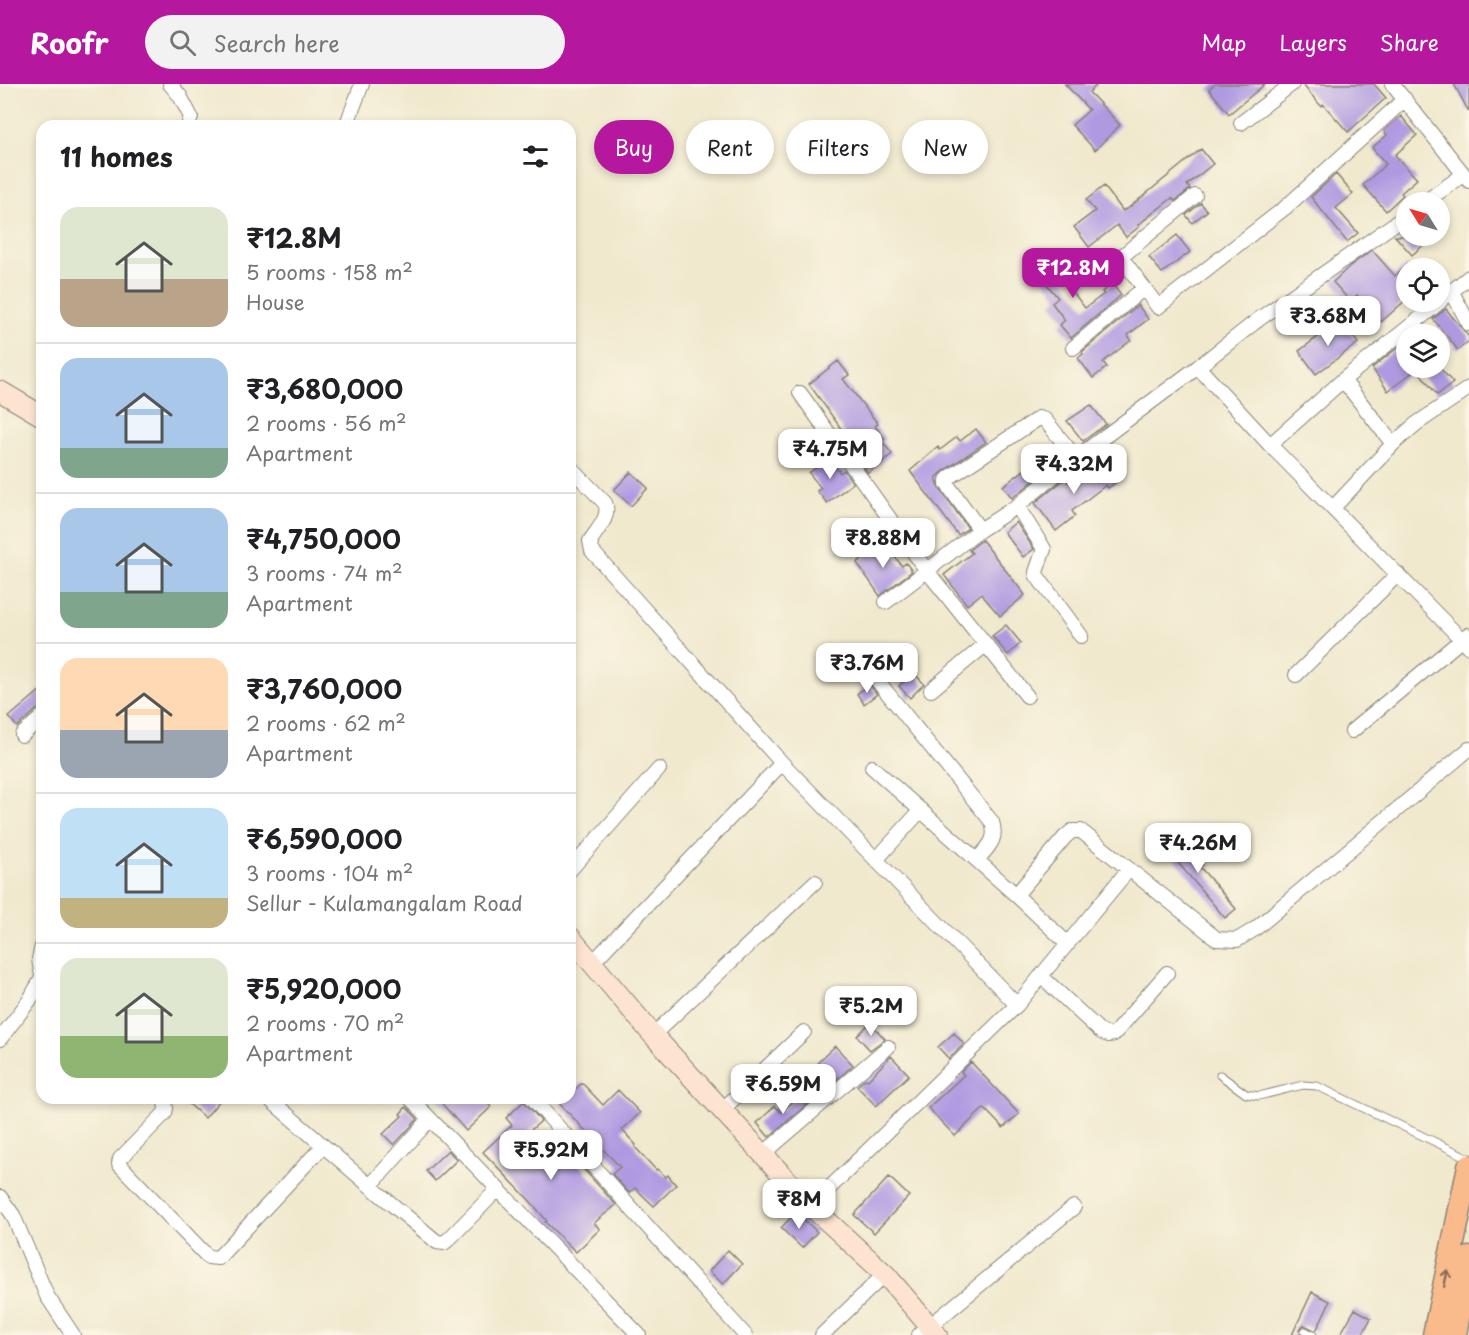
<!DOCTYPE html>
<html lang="en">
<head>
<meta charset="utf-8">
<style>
  body { margin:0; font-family:"Playpen Sans",sans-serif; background:#f2f2f2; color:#202124; height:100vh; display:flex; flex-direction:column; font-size:22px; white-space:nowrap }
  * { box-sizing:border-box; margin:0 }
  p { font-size:20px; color:#757577 }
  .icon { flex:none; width:33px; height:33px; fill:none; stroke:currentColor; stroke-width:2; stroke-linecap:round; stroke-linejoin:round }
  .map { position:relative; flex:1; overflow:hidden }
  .side { position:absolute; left:36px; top:36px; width:540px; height:984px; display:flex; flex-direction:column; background:#fff; border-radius:18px; box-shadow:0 3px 9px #0003 }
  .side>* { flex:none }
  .top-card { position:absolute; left:594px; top:36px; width:570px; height:54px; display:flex; gap:12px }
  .needle { width:39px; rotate:307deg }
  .tools { position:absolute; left:1396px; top:108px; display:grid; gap:12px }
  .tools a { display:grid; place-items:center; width:54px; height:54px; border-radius:50%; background:#fff; box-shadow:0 3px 9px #0003; font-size:30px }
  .price { position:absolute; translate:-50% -51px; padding:0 14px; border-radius:12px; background:#fff; color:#222; font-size:20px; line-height:39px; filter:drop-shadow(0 2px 3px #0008) }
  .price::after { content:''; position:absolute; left:50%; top:36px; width:18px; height:14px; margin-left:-9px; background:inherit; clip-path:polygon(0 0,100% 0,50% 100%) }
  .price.on { background:#b5179e; color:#fff }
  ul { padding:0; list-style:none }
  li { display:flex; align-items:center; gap:18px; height:150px; padding:0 24px }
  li+li { border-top:2px solid #e0e0e0 }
  li span { display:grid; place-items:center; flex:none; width:168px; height:120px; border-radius:18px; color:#555 }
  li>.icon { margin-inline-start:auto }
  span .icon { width:72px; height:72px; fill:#fffc; stroke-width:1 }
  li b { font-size:26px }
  h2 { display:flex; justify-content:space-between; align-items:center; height:72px; padding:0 24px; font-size:26px }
  .tag { padding:0 21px; border-radius:27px; background:#fff; box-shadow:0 3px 9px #0003; font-size:21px; line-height:54px }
  .tag.on { background:#b5179e; color:#fff }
  header { display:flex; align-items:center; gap:36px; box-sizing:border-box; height:84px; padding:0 30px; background:#b5179e; color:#fff }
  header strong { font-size:28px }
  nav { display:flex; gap:33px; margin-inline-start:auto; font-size:21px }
  .search { width:420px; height:54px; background:#f2f2f2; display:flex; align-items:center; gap:15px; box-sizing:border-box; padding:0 21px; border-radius:33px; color:#757577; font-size:22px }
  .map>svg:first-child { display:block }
  .building { fill:#af9ae1 }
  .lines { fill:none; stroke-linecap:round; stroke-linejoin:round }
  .service-casing { stroke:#868275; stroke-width:9 }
  .minor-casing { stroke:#868275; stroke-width:16 }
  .secondary-casing { stroke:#868275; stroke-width:22 }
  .primary-casing { stroke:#868275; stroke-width:25 }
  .service { stroke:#fff; stroke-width:7 }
  .minor { stroke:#fff; stroke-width:14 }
  .secondary { stroke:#fde4d1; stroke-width:20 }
  .primary { stroke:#fabb8c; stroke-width:22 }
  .oneway { stroke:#8b6c54 }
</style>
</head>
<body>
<header>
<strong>Roofr</strong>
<div class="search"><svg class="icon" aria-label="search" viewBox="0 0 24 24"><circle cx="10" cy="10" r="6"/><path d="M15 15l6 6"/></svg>Search here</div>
<nav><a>Map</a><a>Layers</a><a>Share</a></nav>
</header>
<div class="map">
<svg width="1469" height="1251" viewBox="0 0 1469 1251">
  <rect width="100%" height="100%" fill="#fcf5e5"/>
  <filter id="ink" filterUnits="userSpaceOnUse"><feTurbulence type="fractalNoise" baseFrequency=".0167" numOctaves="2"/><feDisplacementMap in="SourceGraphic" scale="12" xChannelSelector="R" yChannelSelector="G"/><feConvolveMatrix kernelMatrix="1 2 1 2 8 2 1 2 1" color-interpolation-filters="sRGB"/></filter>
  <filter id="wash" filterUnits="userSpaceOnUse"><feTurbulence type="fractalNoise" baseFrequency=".008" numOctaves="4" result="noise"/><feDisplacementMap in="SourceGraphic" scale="24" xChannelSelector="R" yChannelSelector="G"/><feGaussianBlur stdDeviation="1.35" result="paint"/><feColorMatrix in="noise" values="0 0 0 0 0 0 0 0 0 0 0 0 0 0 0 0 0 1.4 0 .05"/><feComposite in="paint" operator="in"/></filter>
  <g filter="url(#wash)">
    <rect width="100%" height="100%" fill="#f0e9ce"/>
    <g id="blocks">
      <!-- building -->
      <path class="building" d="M 1065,0 L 1098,0 L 1089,8 L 1120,41 L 1095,66 L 1072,41 L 1089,26 Z
        M 1215,0 L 1265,0 L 1229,30 L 1209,5 Z
        M 1302,0 L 1374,0 L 1386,14 L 1348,48 L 1323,20 L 1321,22 Z
        M 1454,0 L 1469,0 L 1469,28 Z
        M 1401,32 L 1417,51 L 1395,71 L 1417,95 L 1401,109 L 1403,111 L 1386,127 L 1363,101 L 1386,80 L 1372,64 L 1387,51 L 1384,47 Z
        M 1201,65 L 1213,80 L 1187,101 L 1190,105 L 1175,117 L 1172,114 L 1138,141 L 1139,143 L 1126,153 L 1117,141 L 1089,163 L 1074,143 L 1095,127 L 1086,116 L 1104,102 L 1123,127 L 1125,125 L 1126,126 Z
        M 1336,90 L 1353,110 L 1336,124 L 1358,149 L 1347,158 L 1311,113 Z
        M 1201,119 L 1207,127 L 1192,139 L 1186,131 Z
        M 1177,151 L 1190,168 L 1162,189 L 1149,173 Z
        M 1395,152 L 1434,152 L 1412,171 Z
        M 1372,166 L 1395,192 L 1407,181 L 1407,215 L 1381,238 L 1357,211 L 1350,217 L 1333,198 L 1350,182 Z
        M 1048,171 L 1064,192 L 1062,194 L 1085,224 L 1104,210 L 1102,208 L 1112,200 L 1121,211 L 1071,254 L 1060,241 L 1065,236 L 1052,219 L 1058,214 L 1033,183 Z
        M 1138,221 L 1148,235 L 1128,251 L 1131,256 L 1103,278 L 1107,283 L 1093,294 L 1078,274 L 1083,270 L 1082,268 Z
        M 1446,225 L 1469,253 L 1469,257 L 1458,266 L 1433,235 Z
        M 1341,236 L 1358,259 L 1316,290 L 1299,267 Z
        M 1407,256 L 1407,284 L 1440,284 L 1453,299 L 1437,311 L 1417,285 L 1388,307 L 1372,284 Z
        M 838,277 L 849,291 L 843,295 L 878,340 L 875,342 L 885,355 L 882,357 L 892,370 L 868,389 L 842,352 L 845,350 L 809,300 Z
        M 1091,321 L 1106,340 L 1083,357 L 1067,337 Z
        M 976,345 L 986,358 L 945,386 L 936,394 L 940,405 L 968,444 L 958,451 L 910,387 L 938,363 L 940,366 L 957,353 L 960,357 Z
        M 1047,369 L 1055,380 L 1012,414 L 1003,402 Z
        M 829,374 L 840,389 L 844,386 L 853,399 L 827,419 L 817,407 L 821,404 L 809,389 Z
        M 1106,379 L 1119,396 L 1108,404 L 1106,401 L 1072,427 L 1075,432 L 1056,447 L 1035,419 L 1066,394 L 1068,398 L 1087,383 L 1092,390 Z
        M 631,388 L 648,404 L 631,422 L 614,406 Z
        M 1016,438 L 1034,465 L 1023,473 L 1004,448 Z
        M 982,456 L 1025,511 L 1000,532 L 981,510 L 967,521 L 944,491 L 972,469 L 969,466 Z
        M 883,458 L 902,482 L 906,479 L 912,487 L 880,512 L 857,479 Z
        M 1006,541 L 1021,559 L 1008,571 L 992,552 Z
        M 913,588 L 924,600 L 910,614 L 899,602 Z
        M 869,600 L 877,610 L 864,620 L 857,610 Z
        M 42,605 L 42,624 L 36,626 L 17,643 L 9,633 Z
        M 1177,749 L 1203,781 L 1200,783 L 1236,825 L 1225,834 L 1163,761 Z
        M 870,939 L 885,955 L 870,966 L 857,952 Z
        M 954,949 L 964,960 L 949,975 L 938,963 Z
        M 835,962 L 853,981 L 835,997 L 818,978 Z
        M 891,972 L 909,991 L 876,1022 L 857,1002 L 865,995 L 868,996 Z
        M 971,978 L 1019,1030 L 1003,1044 L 984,1024 L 955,1052 L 928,1024 L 964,991 L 961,988 Z
        M 582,999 L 603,1021 L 618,1006 L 640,1029 L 622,1046 L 636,1061 L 635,1063 L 656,1086 L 657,1085 L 666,1093 L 668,1091 L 676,1101 L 654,1122 L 635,1104 L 629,1109 L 612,1090 L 620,1083 L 560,1020 L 566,1014 L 570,1014 L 570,1010 Z
        M 804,1007 L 812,1016 L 769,1053 L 757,1039 L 775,1022 L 781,1028 Z
        M 195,1014 L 222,1014 L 205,1034 L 189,1020 Z
        M 437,1014 L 482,1014 L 491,1023 L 466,1047 Z
        M 524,1017 L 541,1037 L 521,1055 L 542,1076 L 561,1060 L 616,1121 L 594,1139 L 600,1145 L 576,1168 L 545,1138 L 547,1137 L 531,1118 L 483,1068 L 512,1041 L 506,1034 Z
        M 406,1023 L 418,1035 L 394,1061 L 383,1050 L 402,1032 L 400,1030 Z
        M 448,1066 L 457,1076 L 435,1097 L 426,1087 Z
        M 889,1093 L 909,1112 L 874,1149 L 854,1131 Z
        M 796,1128 L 817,1148 L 802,1164 L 781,1144 Z
        M 728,1166 L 742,1180 L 723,1200 L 709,1187 Z
        M 1312,1208 L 1330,1217 L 1316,1247 L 1304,1241 L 1300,1245 L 1301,1251 L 1292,1251 Z
        M 1355,1225 L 1371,1234 L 1362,1251 L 1340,1251 Z"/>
    </g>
  </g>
  <g filter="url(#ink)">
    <use href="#blocks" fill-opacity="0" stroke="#868275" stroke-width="1.5"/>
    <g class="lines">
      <defs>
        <path id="service" d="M 1220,991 L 1246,1010 L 1259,1012 L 1303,1001 L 1317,1002 L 1469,1074
          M 1305,1247 L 1313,1251"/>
        <path id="minor" d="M 170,0 L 180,12 L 191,33 L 188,42
          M 1392,0 L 1469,97
          M 1241,39 L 1292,0
          M 346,42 L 362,0
          M 1195,112 L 1121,173 L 1158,223 L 1286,123 L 1405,15
          M 1425,118 L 1463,91
          M 1452,208 L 1469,240
          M 1440,217 L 1469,193
          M 1440,218 L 1343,296 L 1270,361 L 1469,563
          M 1073,264 L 1144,204
          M 1198,283 L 1270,361
          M 1343,296 L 1393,360
          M 800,309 L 927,487 L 1027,612
          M 570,383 L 605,419 C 611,432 597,446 590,457 L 592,467 L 782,679
          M 1017,422 L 1044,465 L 1036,488 L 1037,492 L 1081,552
          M 1333,424 L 1393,360 L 1416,340 L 1469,304
          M 980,446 L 947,400 L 947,396 L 950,393 L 1039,334 L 1045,336 L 1076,374
          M 886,518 L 980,446 L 1017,422 L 1076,374 L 1198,283 L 1259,235 L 1407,131
          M 872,590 L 992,738 C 998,756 988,763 977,776
          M 1296,591 L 1398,490
          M 931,606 L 985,561
          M 1352,647 L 1467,551
          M 22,651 L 42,633
          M 872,683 L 1016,811 L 1068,860
          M 876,776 L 921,726
          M 570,786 L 659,685
          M 1016,811 L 1065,753 L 1072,747 L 1081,747 L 1217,855 L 1237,856 L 1255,845 L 1469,665
          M 42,862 L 39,875 L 42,892
          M 592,879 L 782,679 L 1017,921 L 811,1122
          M 1041,892 L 1101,948 L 1108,951 L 1114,950 L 1167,889
          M 1017,921 L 1129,785
          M 653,951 L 815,798
          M 0,955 L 29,917 L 42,894
          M 164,1014 L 166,1024 L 165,1029 L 120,1075 L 119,1080 L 208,1173 L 218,1174 L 323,1062
          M 268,1014 L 370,1102 L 437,1158 L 444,1159 L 449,1155 L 498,1105
          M 410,1014 L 639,1251
          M 532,1014 L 745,1251
          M 722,1026 L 804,948
          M 763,1070 L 888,963
          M 370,1102 L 430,1035
          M 0,1113 L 13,1131 L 47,1212 L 73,1251
          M 822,1251 L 885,1190
          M 919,1251 L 1074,1123"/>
        <path id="secondary" d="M 0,307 L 42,332
          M 570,853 L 653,951 L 722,1026 L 811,1122 L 885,1190 L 937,1251"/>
        <path id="primary" d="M 1434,1251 L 1469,1082
          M 1455,1251 L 1469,1174"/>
      </defs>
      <!-- service casing -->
      <use href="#service" class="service-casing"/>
      <!-- minor casing -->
      <use href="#minor" class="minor-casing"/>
      <!-- secondary casing -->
      <use href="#secondary" class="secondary-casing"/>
      <!-- primary casing -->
      <use href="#primary" class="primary-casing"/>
      <!-- service -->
      <use href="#service" class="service"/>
      <!-- minor -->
      <use href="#minor" class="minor"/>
      <!-- secondary -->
      <use href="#secondary" class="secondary"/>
      <!-- primary -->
      <use href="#primary" class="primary"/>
    </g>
    <!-- one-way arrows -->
    <defs><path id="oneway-shaft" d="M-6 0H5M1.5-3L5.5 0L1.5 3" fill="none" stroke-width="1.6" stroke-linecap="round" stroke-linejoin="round" transform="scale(1.5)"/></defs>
    <use class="oneway" href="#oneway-shaft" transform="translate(1446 1194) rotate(-78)"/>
  </g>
</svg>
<div class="tools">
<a><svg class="needle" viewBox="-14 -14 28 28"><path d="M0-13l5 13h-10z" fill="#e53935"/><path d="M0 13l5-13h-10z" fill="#757577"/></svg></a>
<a><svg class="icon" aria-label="locate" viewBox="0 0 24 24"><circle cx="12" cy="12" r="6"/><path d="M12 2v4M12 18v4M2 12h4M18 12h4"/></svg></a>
<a><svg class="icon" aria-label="layers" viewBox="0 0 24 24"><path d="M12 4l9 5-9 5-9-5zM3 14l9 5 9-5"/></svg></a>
</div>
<b class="price on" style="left:1073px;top:215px">₹12.8M</b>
<b class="price" style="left:1328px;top:263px">₹3.68M</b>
<b class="price" style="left:830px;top:396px">₹4.75M</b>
<b class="price" style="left:1074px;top:411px">₹4.32M</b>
<b class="price" style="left:883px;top:485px">₹8.88M</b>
<b class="price" style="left:867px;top:610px">₹3.76M</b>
<b class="price" style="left:1198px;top:790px">₹4.26M</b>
<b class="price" style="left:871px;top:953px">₹5.2M</b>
<b class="price" style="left:783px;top:1031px">₹6.59M</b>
<b class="price" style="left:551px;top:1097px">₹5.92M</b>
<b class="price" style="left:799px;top:1146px">₹8M</b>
<div class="top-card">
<a class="tag on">Buy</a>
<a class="tag">Rent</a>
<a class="tag">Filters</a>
<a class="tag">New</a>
</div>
<section class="side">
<h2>11 homes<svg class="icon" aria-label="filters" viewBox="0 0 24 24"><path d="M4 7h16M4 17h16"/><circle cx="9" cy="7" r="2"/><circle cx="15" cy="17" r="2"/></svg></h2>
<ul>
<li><span style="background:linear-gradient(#dfe7d0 60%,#b9a48a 0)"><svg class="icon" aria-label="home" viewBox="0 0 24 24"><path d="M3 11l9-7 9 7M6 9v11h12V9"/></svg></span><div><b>₹12.8M</b><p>5 rooms · 158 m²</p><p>House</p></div></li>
<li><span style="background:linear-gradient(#a9c7e8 75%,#7fa58c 0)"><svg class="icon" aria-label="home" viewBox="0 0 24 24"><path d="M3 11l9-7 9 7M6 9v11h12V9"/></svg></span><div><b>₹3,680,000</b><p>2 rooms · 56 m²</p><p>Apartment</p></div></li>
<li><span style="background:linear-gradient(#a9c7e8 70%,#7fa58c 0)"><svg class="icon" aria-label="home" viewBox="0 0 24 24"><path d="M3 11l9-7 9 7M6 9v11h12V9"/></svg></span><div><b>₹4,750,000</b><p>3 rooms · 74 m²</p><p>Apartment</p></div></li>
<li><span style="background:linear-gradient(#ffd9b3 60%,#9aa5b1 0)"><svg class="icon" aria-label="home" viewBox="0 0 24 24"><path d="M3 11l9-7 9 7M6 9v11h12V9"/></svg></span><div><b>₹3,760,000</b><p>2 rooms · 62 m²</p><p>Apartment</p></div></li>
<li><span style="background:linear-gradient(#bfe0f5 75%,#c2b280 0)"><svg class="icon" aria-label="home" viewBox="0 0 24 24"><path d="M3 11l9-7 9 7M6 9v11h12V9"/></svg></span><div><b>₹6,590,000</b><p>3 rooms · 104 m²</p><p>Sellur - Kulamangalam Road</p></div></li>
<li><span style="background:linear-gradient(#dfe7d0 65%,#8fb573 0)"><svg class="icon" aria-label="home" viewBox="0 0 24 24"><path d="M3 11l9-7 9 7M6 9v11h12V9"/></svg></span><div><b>₹5,920,000</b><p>2 rooms · 70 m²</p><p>Apartment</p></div></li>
</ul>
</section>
</div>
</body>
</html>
